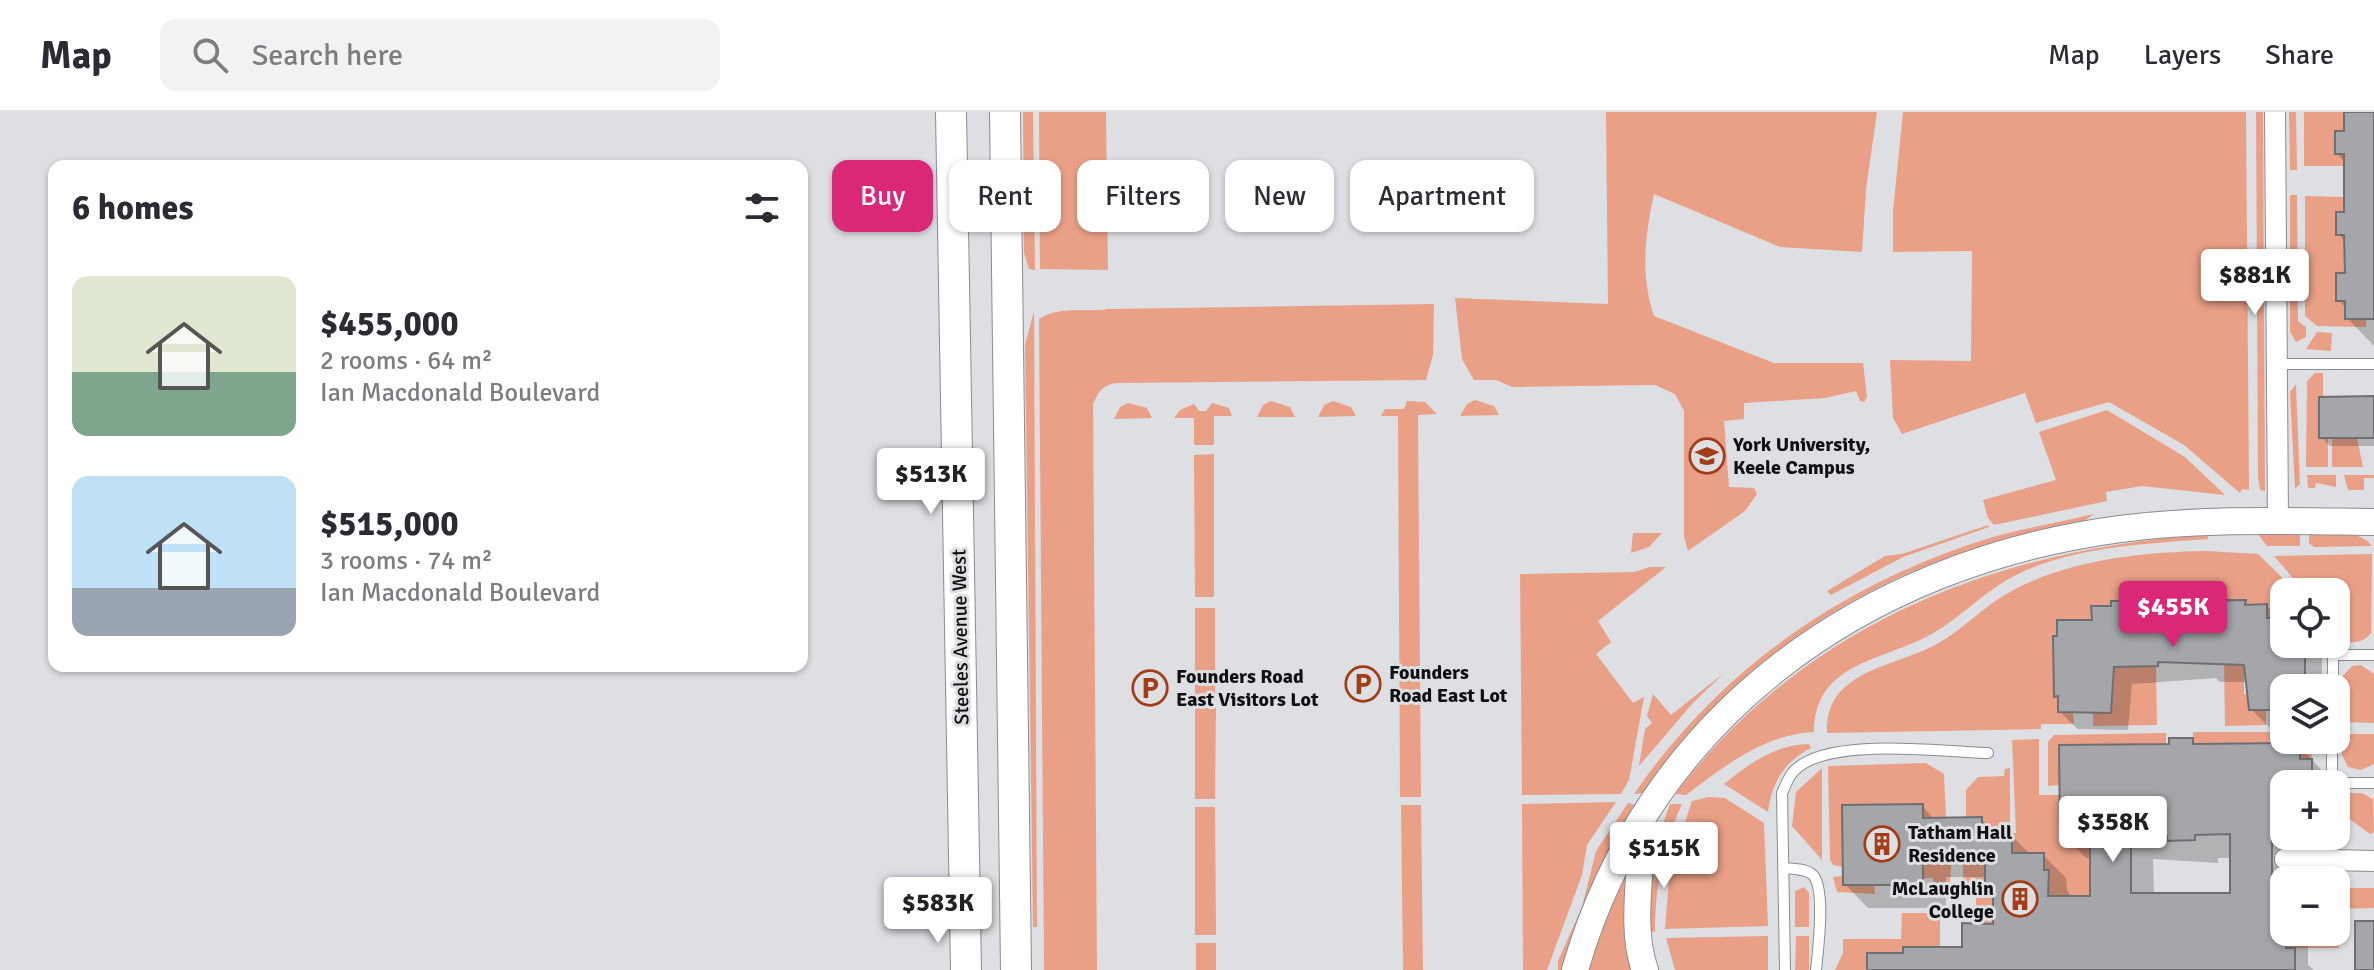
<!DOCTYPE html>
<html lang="en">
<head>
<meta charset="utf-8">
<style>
  body { margin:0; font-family:Signika,sans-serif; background:#f2f2f3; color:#2b2b33; height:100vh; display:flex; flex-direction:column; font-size:30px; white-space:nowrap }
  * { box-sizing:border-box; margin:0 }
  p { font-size:26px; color:#7c7c81 }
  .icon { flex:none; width:44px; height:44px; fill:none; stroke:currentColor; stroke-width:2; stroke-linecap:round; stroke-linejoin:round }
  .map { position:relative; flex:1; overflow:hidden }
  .drawer { position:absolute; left:48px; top:48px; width:760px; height:512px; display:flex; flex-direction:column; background:#fff; border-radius:16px; box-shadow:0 2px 6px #0004 }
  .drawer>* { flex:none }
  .banner { position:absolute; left:832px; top:48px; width:760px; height:72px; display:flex; gap:16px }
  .fabs { position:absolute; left:2270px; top:466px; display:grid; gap:16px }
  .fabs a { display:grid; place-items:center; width:80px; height:80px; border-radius:16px; background:#fff; box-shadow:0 2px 6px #0004; font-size:40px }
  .price { position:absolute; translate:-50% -68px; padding:0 18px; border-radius:8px; background:#fff; color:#222; font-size:26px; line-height:52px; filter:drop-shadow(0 2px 4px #0008) }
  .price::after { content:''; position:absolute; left:50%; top:48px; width:24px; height:18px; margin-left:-12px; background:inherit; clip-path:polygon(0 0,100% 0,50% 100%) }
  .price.current { background:#db2777; color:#fff }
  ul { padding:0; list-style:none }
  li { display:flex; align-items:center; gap:24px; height:200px; padding:0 24px }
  li span { display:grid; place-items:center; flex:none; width:224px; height:160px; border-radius:16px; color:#555 }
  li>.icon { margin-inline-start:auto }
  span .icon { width:96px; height:96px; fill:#fffc; stroke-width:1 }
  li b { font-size:34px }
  h2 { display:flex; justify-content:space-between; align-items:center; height:96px; padding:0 24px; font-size:34px }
  .chip { padding:0 28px; border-radius:16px; background:#fff; box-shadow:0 2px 6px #0004; font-size:28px; line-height:72px }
  .chip.current { background:#db2777; color:#fff }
  header { display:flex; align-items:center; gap:48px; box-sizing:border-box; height:112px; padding:0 40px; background:#fff; border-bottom:2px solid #e1e1e2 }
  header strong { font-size:38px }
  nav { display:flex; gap:44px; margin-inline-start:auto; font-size:28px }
  .search { width:560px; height:72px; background:#f2f2f3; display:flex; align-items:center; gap:20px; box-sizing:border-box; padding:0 28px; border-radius:16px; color:#7c7c81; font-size:30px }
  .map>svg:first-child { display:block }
  .green { fill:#eaa087 }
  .shadow { fill:#0003; fill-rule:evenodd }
  .building { fill:#a4a6a9; stroke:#6e6f72; stroke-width:2; fill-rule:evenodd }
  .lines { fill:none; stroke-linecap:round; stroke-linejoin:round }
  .service-casing { stroke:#8a8c8f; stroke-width:12 }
  .minor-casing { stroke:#8a8c8f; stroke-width:22 }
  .tertiary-casing { stroke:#8a8c8f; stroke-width:28 }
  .secondary-casing { stroke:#8a8c8f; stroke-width:32 }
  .service { stroke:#fff; stroke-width:10 }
  .minor { stroke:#fff; stroke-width:20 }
  .tertiary { stroke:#fff; stroke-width:26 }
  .secondary { stroke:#fff; stroke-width:30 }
  .labels { text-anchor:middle; stroke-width:6; stroke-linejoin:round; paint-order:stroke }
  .poi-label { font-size:20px; font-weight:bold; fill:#101112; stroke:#dddfe2; text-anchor:start }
  .street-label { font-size:20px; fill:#101112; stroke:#dddfe2 }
</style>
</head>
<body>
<header>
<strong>Map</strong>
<div class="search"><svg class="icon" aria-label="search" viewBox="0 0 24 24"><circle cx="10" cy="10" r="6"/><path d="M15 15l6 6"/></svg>Search here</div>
<nav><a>Map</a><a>Layers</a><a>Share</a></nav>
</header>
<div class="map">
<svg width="2374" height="858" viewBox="0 0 2374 858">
  <rect width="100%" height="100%" fill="#dddfe2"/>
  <!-- green -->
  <path class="green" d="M 1023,0 L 1033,0 L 1035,158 L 1029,157 L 1024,141 Z
    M 1039,0 L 1106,0 L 1108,158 L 1040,157 Z
    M 1606,0 L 1877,0 L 1866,77 L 1862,140 L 1780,135 L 1654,82 C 1645,124 1640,163 1654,204 L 1774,251 L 1863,251 L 1867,285 L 1864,290 L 1860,289 L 1856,279 L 1825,286 L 1744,291 L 1744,307 L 1724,309 L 1729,375 L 1754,376 L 1757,382 L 1745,399 L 1688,439 L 1684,425 L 1684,299 L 1675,282 L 1655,273 L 1512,275 L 1496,268 L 1474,268 L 1462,247 L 1455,186 L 1608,192 Z
    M 1903,0 L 2246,0 L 2249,378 L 2242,377 L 2240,381 L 2184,333 L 2109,290 L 2036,311 L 2025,281 L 1902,322 L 1893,306 L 1890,248 L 1971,249 L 1972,139 L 1893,140 L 1893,99 Z
    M 2256,0 L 2263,0 L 2265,379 L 2260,378 L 2258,365 Z
    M 2289,0 L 2296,0 L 2297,58 L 2290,58 Z
    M 2304,0 L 2344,0 L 2344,19 L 2335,19 L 2335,42 L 2344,42 L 2344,54 L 2304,54 Z
    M 2290,83 L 2297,83 L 2298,209 L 2306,215 L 2306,225 L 2296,230 L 2290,220 Z
    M 2305,84 L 2344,85 L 2345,100 L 2336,101 L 2336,123 L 2344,123 L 2345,161 L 2336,161 L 2336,188 L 2345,189 L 2345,207 L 2366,207 L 2366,215 L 2317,214 L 2305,204 Z
    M 1434,192 L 1433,243 L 1426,268 L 1118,271 C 1103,272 1098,280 1093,293 L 1097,858 L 1044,858 L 1039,207 C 1061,193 1084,201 1109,197 Z
    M 1034,199 L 1037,815 L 1033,815 L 1025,233 Z
    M 2317,220 L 2332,221 L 2331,239 L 2306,237 Z
    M 2315,261 L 2323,261 L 2323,285 L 2319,285 L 2328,326 L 2328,355 L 2306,355 L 2307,269 Z
    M 2296,272 L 2300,372 L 2295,377 L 2290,280 Z
    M 1475,288 L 1494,294 L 1499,303 L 1460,304 L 1467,292 Z
    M 1271,289 L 1290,295 L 1295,305 L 1257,305 L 1263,293 Z
    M 1333,289 L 1351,295 L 1356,304 L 1318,305 L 1324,293 Z
    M 1407,289 L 1425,290 L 1437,302 L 1418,303 L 1421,685 L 1400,685 L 1398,304 L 1381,304 L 1385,297 L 1404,297 Z
    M 1128,291 L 1147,296 L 1152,306 L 1114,307 L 1120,295 Z
    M 1212,291 L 1229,296 L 1232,304 L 1214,304 L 1214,333 L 1194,333 L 1194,306 L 1174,306 L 1180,298 L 1194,292 L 1199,299 L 1206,299 Z
    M 2107,298 L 2185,345 L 2225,383 L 2142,374 L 2106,380 L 2107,389 L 1994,413 L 1988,406 L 1983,388 L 2056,368 L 2039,320 Z
    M 2332,326 L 2357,326 L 2363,355 L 2332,355 Z
    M 1214,342 L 1214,485 L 1195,485 L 1194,343 Z
    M 2307,363 L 2336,363 L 2336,375 L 2316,371 L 2315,376 L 2308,376 Z
    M 2344,363 L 2374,363 L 2374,366 L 2364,366 L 2364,378 L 2348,378 Z
    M 2094,402 C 2063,428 2011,425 1973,437 C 1839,479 1721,566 1643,681 L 1634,682 C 1721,555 1846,470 1993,425 C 2026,416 2060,410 2094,402 Z
    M 1988,413 L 1989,415 L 1903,445 L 1831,483 L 1827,479 L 1885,444 L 1902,442 Z
    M 1633,421 L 1662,421 L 1649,435 L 1631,441 Z
    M 2208,422 L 2208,427 C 2143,432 2062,435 2005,469 C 1976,487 1951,514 1920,528 C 1871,550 1815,556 1814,620 C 1765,622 1723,655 1686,683 L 1675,682 C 1807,510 1996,438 2208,422 Z
    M 2258,422 L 2300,422 L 2300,434 L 2267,434 Z
    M 2309,423 C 2328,423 2360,416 2372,434 L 2314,435 L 2309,431 Z
    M 2206,439 L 2258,442 L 2297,480 L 2284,480 L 2284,506 L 2267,506 L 2266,493 L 2245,493 L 2246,489 L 2092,494 L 2092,508 L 2057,508 L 2057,524 L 2053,524 L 2054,584 L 2058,584 L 2058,600 L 2073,600 L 2074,612 L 2041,612 L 2041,617 L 1827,621 C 1825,559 1891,556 1935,533 C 1962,519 1983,494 2010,480 C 2067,448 2142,440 2206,439 Z
    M 2372,442 L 2371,521 C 2362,533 2350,530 2336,530 L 2336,480 L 2305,480 L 2274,444 Z
    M 1650,455 L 1666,455 L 1598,509 L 1611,530 L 1596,542 L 1633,591 L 1644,585 L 1629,668 L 1621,682 L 1522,683 L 1520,462 L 1634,460 Z
    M 1195,496 L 1215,496 L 1215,587 L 1195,587 Z
    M 2244,540 L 2244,582 L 2249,583 L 2249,598 L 2266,598 L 2266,613 L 2225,614 L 2224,549 Z
    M 2114,542 L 2156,554 L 2157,613 L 2093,614 L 2093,601 L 2111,600 Z
    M 2361,553 L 2374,562 L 2374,611 L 2342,610 L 2341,566 L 2352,554 Z
    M 1724,561 L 1692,592 L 1639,654 L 1645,617 L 1652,611 L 1647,604 L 1653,582 L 1671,603 Z
    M 1195,596 L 1216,596 L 1215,687 L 1195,687 Z
    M 2193,620 L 2284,620 L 2284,628 L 2311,628 L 2312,647 L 2300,647 L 2299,631 L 2193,632 Z
    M 2166,621 L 2166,632 L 2060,633 L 2060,673 L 2048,674 L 2048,630 L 2054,623 Z
    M 2341,622 L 2374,622 L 2374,652 L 2361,658 L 2348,655 L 2342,643 Z
    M 2039,627 L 2039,683 L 2060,683 L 2060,723 L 2090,722 L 2090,784 L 2048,801 L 2048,781 L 2042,772 L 2049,772 L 2049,758 L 2044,758 L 2040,741 L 2012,742 L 2012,721 L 2016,721 L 2012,628 Z
    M 1809,632 L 1811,636 C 1784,650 1772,670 1768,700 L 1724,672 C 1750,651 1774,633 1809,632 Z
    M 1926,651 L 1944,662 L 1946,705 L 1932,706 L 1931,722 L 1923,722 L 1922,692 L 1842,693 L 1842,755 L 1833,753 L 1830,748 L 1828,654 Z
    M 1822,656 L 1822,748 L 1792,714 L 1796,680 Z
    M 2010,656 L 2010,721 L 1992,721 L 1991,731 L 1982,731 L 1982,705 L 1966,705 L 1966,678 L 1978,665 L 2004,664 L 2005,657 Z
    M 2336,681 L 2362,681 L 2373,687 L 2374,720 L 2370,722 L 2336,697 Z
    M 1709,685 L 1725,686 L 1764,711 L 1768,814 L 1665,817 L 1670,756 L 1692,689 Z
    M 1616,690 L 1587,733 L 1582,763 L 1547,858 L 1523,858 L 1522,692 Z
    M 1628,691 L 1636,693 L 1605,749 L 1565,858 L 1558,858 L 1558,849 L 1582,795 L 1596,739 Z
    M 1670,692 L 1682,692 C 1663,733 1655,775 1655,820 L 1646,818 L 1652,742 Z
    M 1401,693 L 1421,693 L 1423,858 L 1403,858 Z
    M 1195,695 L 1215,695 L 1216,823 L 1195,823 Z
    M 2289,724 L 2329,724 L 2329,732 L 2294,734 Z
    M 1923,742 L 1952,742 L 1950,772 L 1944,779 L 1933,779 L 1933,766 L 1923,766 Z
    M 1963,742 L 1992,742 L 1992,751 L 1985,752 L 1985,771 L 1993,772 L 1993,793 L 1999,811 L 1976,812 L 1976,783 L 1968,782 L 1968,771 L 1963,771 Z
    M 1631,743 C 1624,784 1628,817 1635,858 L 1584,858 Z
    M 1842,764 L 1843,773 L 1874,773 L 1875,782 L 1837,780 L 1833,765 Z
    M 1804,775 L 1809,781 L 1809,815 L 1795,815 L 1795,779 Z
    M 2336,776 L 2374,776 L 2374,796 L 2339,797 L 2339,836 L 2284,836 L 2285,820 L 2336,820 Z
    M 1902,801 L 1940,801 L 1940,835 L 1903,835 L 1903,842 L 1867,842 L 1867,858 L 1835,858 L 1843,841 L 1843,827 L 1901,827 Z
    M 1768,824 L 1768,858 L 1675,858 L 1666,826 Z
    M 1796,824 L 1809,824 L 1809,858 L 1795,858 Z
    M 1196,831 L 1216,831 L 1216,858 L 1196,858 Z"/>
  <!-- shadow -->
  <path class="shadow" d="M 2346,0 L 2374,0 L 2374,234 L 2347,206 L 2347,197 L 2338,188 L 2347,163 L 2347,131 L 2338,122 L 2346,102 L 2346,51 L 2337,42 L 2346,21 Z
    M 2374,286 L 2374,334 L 2330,334 L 2321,325 Z
    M 2245,490 L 2249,495 L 2266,494 L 2284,508 L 2284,532 L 2317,532 L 2322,541 L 2322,576 L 2284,576 L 2284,615 L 2269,615 L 2251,597 L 2248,570 L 2220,570 L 2216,566 L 2132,572 L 2128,618 L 2078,617 L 2060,600 L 2060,588 L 2056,584 L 2094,510 Z
    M 2192,628 L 2198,634 L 2299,633 L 2334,672 L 2284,672 L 2284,724 L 2323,724 L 2323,745 L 2295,745 L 2295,768 L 2284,768 L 2284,820 L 2308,820 L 2308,853 L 2314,858 L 1869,858 L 1964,837 L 1995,814 L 1995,779 L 1987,771 L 1987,765 L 1946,765 L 1946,796 L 1868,796 L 1845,772 L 1922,694 L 1935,708 L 1981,707 L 1998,723 L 2011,723 L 2031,743 L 2043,743 L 2066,766 L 2067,778 L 2072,786 L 2092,786 L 2092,745 L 2086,746 L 2062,722 L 2171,634 ZM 2218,746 L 2232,746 L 2233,783 L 2154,783 L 2153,747 L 2218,751 Z"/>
  <!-- building -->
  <path class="building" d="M 2344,0 L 2374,0 L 2374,207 L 2345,207 L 2345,189 L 2336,189 L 2336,161 L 2345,161 L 2344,123 L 2336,123 L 2336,100 L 2344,100 L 2344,42 L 2335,42 L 2335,19 L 2344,19 Z
    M 2374,284 L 2374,326 L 2319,326 L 2319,285 Z
    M 2246,488 L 2245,493 L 2267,492 L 2267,506 L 2284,506 L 2284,532 L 2305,532 L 2305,576 L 2284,576 L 2284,598 L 2249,598 L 2244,553 L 2158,550 L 2158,554 L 2114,555 L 2111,601 L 2058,600 L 2058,584 L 2054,585 L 2053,524 L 2057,524 L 2057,508 L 2092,508 L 2091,494 L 2111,494 L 2111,489 Z
    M 2169,626 L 2193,626 L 2193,632 L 2300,631 L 2300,647 L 2312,647 L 2312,672 L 2284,672 L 2284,722 L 2272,722 L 2272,783 L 2284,782 L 2286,836 L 2295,836 L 2295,858 L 1867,858 L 1867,841 L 1903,841 L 1903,835 L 1962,835 L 1962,811 L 1993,812 L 1993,772 L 1985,772 L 1985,742 L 1923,742 L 1923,773 L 1843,773 L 1842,693 L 1923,692 L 1923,706 L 1982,705 L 1982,722 L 2012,721 L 2012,741 L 2044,741 L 2044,758 L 2049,758 L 2048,784 L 2090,784 L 2090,722 L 2060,723 L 2059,633 L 2169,632 ZM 2230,722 L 2230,781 L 2131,781 L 2131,724 L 2167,724 L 2167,729 L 2195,728 L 2195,723 Z
    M 2355,809 L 2374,809 L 2374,858 L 2355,858 Z"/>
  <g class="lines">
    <defs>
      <path id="service" d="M 2278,252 L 2374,252
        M 2333,576 L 2333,543 L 2374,543
        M 2332,628 L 2332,671 L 2374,671
        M 1783,756 C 1792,757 1806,756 1813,763 C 1826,778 1818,838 1816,858
        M 1785,858 L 1782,681 C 1785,675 1788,665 1794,659 C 1827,624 1941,640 1988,641"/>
      <path id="minor" d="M 2275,0 L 2278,409
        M 2285,747 L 2374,749"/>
      <path id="tertiary" d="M 1641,711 C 1643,758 1629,814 1645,858
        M 1575,858 C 1648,604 1864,451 2120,417 C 2204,406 2289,409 2374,410"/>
      <path id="secondary" d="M 951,0 L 966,858
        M 1005,0 L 1016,858"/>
    </defs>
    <!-- service casing -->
    <use href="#service" class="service-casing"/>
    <!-- minor casing -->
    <use href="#minor" class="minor-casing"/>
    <!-- tertiary casing -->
    <use href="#tertiary" class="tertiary-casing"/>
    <!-- secondary casing -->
    <use href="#secondary" class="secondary-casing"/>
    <!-- service -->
    <use href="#service" class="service"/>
    <!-- minor -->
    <use href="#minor" class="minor"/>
    <!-- tertiary -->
    <use href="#tertiary" class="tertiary"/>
    <!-- secondary -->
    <use href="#secondary" class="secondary"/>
  </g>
  <!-- icons -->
  <defs>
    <symbol id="university-ring" viewBox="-11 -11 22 22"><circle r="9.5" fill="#dddfe2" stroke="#a33d17" stroke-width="1.5"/><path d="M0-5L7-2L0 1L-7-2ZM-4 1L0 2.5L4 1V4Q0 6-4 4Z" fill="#a33d17"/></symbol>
    <symbol id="parking-ring" viewBox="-11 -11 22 22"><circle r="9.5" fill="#dddfe2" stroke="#a33d17" stroke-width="1.5"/><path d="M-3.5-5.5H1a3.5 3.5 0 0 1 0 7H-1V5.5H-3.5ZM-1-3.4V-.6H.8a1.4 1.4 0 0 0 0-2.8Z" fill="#a33d17"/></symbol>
    <symbol id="building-ring" viewBox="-11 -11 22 22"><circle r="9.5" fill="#dddfe2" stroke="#a33d17" stroke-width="1.5"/><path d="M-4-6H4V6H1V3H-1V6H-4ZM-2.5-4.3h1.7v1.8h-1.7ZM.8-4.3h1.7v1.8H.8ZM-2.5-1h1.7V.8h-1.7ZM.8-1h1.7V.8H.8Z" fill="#a33d17"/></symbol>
  </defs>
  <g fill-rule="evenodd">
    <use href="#university-ring" x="1687" y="324" width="40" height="40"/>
    <use href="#parking-ring" x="1343" y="552" width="40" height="40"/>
    <use href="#parking-ring" x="1130" y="556" width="40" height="40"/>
    <use href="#building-ring" x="1862" y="712" width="40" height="40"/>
    <use href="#building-ring" x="2000" y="767" width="40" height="40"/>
  </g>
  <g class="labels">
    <!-- poi labels -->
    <g class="poi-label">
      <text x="1733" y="339">York University,<tspan x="1733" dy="23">Keele Campus</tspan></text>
      <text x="1389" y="567">Founders<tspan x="1389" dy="23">Road East Lot</tspan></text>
      <text x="1176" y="571">Founders Road<tspan x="1176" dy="23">East Visitors Lot</tspan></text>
      <text x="1908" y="727">Tatham Hall<tspan x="1908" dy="23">Residence</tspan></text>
      <text x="1994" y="783" text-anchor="end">McLaughlin<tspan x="1994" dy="23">College</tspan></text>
    </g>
    <!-- street labels -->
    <g class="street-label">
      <text transform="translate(960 525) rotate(-91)" y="7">Steeles Avenue West</text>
    </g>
  </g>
</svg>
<div class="fabs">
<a><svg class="icon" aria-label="locate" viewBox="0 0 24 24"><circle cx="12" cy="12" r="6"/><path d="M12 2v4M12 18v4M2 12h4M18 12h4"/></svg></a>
<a><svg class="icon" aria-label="layers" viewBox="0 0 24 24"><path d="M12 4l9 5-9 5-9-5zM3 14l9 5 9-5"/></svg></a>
<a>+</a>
<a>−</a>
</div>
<b class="price" style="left:2255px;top:205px">$881K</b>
<b class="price" style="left:931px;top:404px">$513K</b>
<b class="price current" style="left:2173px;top:537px">$455K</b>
<b class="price" style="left:2113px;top:752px">$358K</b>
<b class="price" style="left:1664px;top:778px">$515K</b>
<b class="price" style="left:938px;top:833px">$583K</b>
<div class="banner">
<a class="chip current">Buy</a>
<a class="chip">Rent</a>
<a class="chip">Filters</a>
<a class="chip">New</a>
<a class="chip">Apartment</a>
</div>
<section class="drawer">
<h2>6 homes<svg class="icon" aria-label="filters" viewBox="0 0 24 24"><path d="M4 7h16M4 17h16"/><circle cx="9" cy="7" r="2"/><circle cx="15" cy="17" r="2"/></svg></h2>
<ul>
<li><span style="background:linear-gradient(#dfe7d0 60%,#7fa58c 0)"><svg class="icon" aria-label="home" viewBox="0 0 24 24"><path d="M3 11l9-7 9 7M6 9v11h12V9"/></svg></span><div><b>$455,000</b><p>2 rooms · 64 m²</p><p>Ian Macdonald Boulevard</p></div></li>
<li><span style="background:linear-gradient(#bfe0f5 70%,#9aa5b1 0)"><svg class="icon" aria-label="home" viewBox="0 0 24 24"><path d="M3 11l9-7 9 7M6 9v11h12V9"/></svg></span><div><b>$515,000</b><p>3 rooms · 74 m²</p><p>Ian Macdonald Boulevard</p></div></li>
</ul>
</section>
</div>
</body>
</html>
